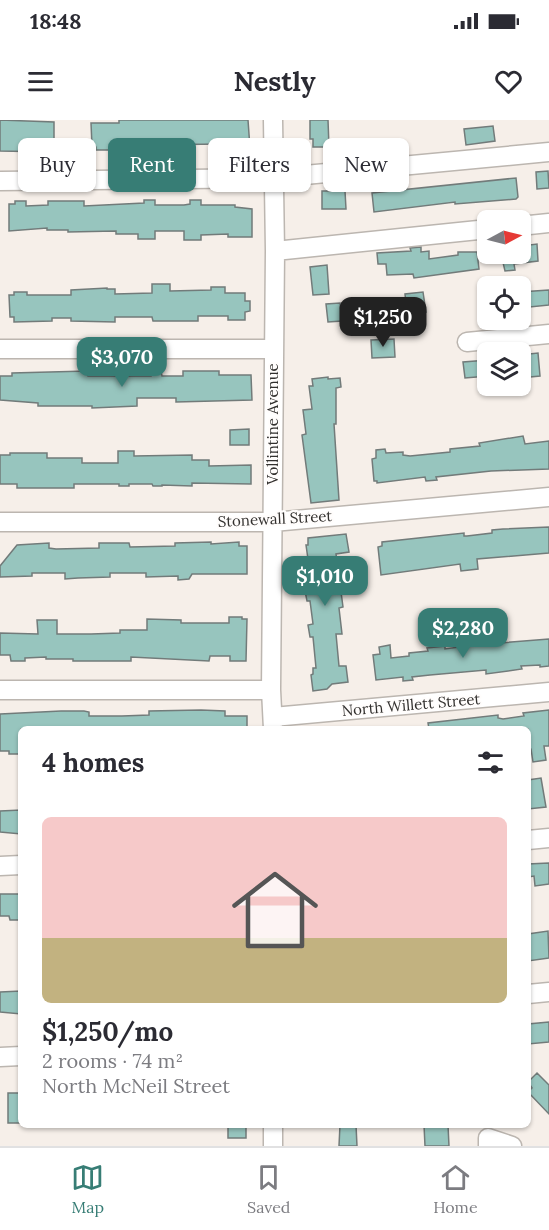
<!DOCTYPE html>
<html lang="en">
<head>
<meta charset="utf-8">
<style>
  body { margin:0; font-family:Lora,serif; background:#f2f2f3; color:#2b2b33; height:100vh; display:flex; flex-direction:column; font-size:22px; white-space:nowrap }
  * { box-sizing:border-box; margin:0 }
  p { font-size:20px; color:#7c7c81 }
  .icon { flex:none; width:33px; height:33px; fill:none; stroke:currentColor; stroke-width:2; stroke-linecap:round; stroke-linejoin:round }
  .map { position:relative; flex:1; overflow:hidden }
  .sheet { position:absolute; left:18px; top:606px; width:513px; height:402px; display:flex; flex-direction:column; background:#fff; border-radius:9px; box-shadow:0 2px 4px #0004 }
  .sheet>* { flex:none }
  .guide { position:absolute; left:18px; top:18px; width:513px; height:54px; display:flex; gap:12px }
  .needle { width:39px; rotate:83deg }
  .tools { position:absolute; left:477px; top:90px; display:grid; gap:12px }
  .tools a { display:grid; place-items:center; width:54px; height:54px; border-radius:9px; background:#fff; box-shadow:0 2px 4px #0004; font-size:30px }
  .price { position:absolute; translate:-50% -51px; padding:0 14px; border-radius:12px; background:#377d75; color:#fff; font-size:20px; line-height:39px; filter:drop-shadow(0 2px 3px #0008) }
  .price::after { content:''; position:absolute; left:50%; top:36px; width:18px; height:14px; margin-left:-9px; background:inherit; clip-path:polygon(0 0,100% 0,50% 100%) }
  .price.current { background:#222; color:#fff }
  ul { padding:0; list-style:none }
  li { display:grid; align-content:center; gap:12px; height:318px; padding:0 24px }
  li+li { border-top:2px solid #e1e1e2 }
  li span { display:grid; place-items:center; height:186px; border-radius:9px; color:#555 }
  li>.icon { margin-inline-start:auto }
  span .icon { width:108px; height:108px; fill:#fffc; stroke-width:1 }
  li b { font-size:26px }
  h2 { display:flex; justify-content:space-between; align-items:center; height:72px; padding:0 24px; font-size:26px }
  .chip { padding:0 21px; border-radius:9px; background:#fff; box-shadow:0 2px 4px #0004; font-size:21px; line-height:54px }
  .chip.current { background:#377d75; color:#fff }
  .status { display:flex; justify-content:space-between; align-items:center; height:42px; padding:0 30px; background:#fff; direction:ltr }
  .status svg { height:16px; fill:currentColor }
  header { display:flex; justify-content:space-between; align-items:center; height:78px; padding:0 24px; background:#fff; font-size:27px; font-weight:800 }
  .tabs { display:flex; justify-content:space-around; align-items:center; height:84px; border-top:2px solid #e1e1e2; background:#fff; font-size:16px; color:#7c7c81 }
  .tabs a { display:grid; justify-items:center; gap:3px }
  .tabs .current { color:#377d75 }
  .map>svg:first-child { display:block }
  .building { fill:#97c5be; stroke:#727b7a; stroke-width:1.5 }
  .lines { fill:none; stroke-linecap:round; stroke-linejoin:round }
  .minor-casing { stroke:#bcb6b0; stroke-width:21 }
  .minor { stroke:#fff; stroke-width:18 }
  .labels { text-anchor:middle; stroke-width:4.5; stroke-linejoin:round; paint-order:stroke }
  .street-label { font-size:15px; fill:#32302e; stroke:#fffdfc }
</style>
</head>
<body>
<div class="status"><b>18:48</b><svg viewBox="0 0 49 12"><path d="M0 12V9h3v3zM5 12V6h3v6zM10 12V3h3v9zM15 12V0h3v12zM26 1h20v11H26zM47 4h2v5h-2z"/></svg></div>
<header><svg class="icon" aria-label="menu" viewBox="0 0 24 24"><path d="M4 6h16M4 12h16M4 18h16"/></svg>Nestly<svg class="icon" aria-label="heart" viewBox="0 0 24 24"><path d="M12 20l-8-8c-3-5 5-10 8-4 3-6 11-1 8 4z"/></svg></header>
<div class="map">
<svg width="549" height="1026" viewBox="0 0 549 1026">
  <rect width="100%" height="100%" fill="#f6efe9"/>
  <!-- building -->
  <path class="building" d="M 0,0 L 54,2 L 54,27 L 48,28 L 49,32 L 0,31 Z
    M 119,0 L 248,0 L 250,28 L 236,28 L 236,24 L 223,24 L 141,25 L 141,30 L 96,30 L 96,27 L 92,26 L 91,3 L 119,3 Z
    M 310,0 L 328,0 L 329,27 L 313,27 L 313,19 L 310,19 Z
    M 493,6 L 495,21 L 466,25 L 464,9 Z
    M 548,51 L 549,68 L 537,69 L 536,52 Z
    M 516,58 L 518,77 L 516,79 L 455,84 L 455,82 L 374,92 L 372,73 Z
    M 322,71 L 345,71 L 346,89 L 322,89 Z
    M 144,80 L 155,80 L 155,85 L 184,85 L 190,84 L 190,80 L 201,80 L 201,85 L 235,85 L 235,87 L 252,89 L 252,117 L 228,117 L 228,114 L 201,115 L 201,120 L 184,120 L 184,111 L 155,111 L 155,119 L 138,119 L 138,114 L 116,114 L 116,111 L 68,112 L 68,110 L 47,110 L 47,108 L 9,111 L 9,84 L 15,84 L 15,81 L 26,81 L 26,86 L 48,85 L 48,81 L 84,81 L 84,86 L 144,83 Z
    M 537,124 L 538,141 L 514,144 L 515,150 L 505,151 L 501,134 L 520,134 L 522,126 Z
    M 421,127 L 421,132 L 429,131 L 429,139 L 458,135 L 458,132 L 477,132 L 479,149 L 414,158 L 413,154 L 387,155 L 386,144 L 378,144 L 377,133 L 411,131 L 410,128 Z
    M 327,145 L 329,174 L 313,175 L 310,147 Z
    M 152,164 L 170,164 L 170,171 L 211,170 L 211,167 L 225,167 L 225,173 L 245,173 L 245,181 L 250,181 L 250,191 L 245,192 L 245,200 L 228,200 L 228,196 L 198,196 L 198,201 L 153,201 L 152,197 L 115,197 L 115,202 L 71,201 L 71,198 L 52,198 L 52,201 L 14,202 L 14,197 L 10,197 L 9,175 L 14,175 L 14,172 L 27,172 L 27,175 L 71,175 L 71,170 L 107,168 L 107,169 L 115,169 L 115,174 L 152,173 Z
    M 549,170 L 549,185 L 520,188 L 520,172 Z
    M 423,172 L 426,192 L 407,194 L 405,174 Z
    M 340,183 L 342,201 L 328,202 L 326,184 Z
    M 394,219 L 395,237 L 372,238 L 371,220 Z
    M 538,233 L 540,256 L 520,258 L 520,235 Z
    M 488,240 L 488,256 L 465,258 L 463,242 Z
    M 87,251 L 88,256 L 151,256 L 151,251 L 161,251 L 162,256 L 183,256 L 183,251 L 219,251 L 219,255 L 251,255 L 252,280 L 176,282 L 176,278 L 137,278 L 137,286 L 92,288 L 92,286 L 38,286 L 38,283 L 0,280 L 0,256 L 12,256 L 12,253 Z
    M 328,257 L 328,259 L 340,258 L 341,267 L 336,268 L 336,304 L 334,304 L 339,380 L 311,383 L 302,315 L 306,314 L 303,290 L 312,289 L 309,266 L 313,266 L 312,259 Z
    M 249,309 L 249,325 L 230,325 L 230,310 Z
    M 523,316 L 525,324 L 549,321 L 549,349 L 491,351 L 436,357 L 437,360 L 426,361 L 425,357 L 377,363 L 377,361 L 374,361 L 372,339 L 376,338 L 376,330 L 385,329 L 386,333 L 403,332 L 403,335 L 410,336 L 450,332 L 450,329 L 480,326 L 479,323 Z
    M 118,331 L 134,331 L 134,336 L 192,335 L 192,340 L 209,340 L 209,346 L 251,345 L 251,364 L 192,363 L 192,366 L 162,365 L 162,366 L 153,366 L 152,364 L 129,364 L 129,366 L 119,366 L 119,364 L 74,364 L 74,368 L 17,368 L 17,364 L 0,364 L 0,335 L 10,335 L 10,333 L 47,333 L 47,338 L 82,338 L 82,343 L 118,343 Z
    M 549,407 L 549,433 L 477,439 L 478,449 L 461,451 L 460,444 L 381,455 L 378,427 L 382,426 L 382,422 L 464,413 L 464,416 L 467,416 L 492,413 L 492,410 L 503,409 Z
    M 346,414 L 349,432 L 336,434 L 343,487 L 339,488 L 342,514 L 336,514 L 339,546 L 346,546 L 348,562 L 332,564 L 327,569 L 313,571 L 311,555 L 313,554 L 313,548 L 316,548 L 313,517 L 310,517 L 308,505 L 313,504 L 310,481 L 307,481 L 304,466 L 301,440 L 308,439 L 306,425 L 308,425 L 308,418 Z
    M 211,422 L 211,424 L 239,422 L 239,426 L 247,426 L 247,454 L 192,454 L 189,459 L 178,460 L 178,456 L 146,457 L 146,453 L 110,453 L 110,457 L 78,458 L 65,459 L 65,453 L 32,453 L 32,456 L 0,457 L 0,446 L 17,425 L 49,423 L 49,428 L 56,429 L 99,428 L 99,423 L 129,423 L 130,427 L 175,426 L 175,423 Z
    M 229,497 L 242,497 L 242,499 L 247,499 L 246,541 L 230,541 L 230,536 L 210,536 L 209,541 L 131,537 L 131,541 L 73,541 L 73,539 L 46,539 L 46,537 L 25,538 L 25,541 L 11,541 L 10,535 L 0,535 L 0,513 L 38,514 L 37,500 L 57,500 L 57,514 L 91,514 L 120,513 L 120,510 L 147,510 L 147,499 L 181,500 L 181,503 L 229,503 Z
    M 497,512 L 500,523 L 549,519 L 549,546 L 540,547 L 540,545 L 521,546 L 522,549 L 486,554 L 486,550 L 430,555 L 412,557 L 413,560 L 403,561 L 403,557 L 376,560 L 373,535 L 380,534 L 379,527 L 390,525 L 391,538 L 409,536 L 409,533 L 428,531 L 427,528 L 445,526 L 445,529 L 488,523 L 487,514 Z
    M 201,590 L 225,591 L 225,596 L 247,596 L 247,609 L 21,609 L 21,634 L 9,634 L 9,631 L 0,631 L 0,594 L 61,591 L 84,591 L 89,592 L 89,596 L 122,596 L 149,595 L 149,591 Z
    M 549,590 L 549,626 L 544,626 L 546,640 L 533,642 L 531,629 L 528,628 L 528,609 L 429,609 L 428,603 L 498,595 L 498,598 L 503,599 L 524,596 L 523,593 Z
    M 541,658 L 546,687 L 528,689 L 528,660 Z
    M 21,690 L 21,714 L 0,712 L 0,691 Z
    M 549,743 L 549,764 L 535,766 L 534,756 L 528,757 L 528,744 Z
    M 0,774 L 21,774 L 21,800 L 10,800 L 9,796 L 0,796 Z
    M 548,811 L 549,838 L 528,841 L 528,814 Z
    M 21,871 L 21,894 L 0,892 L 0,872 Z
    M 549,902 L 549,922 L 528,924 L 528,904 Z
    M 537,953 L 549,965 L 549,994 L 528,972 L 532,968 L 528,962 Z
    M 8,973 L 21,973 L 21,1003 L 8,1003 Z
    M 228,1005 L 246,1005 L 246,1018 L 228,1018 Z
    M 340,1005 L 356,1005 L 357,1026 L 339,1026 Z
    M 424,1005 L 448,1005 L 449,1026 L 425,1026 Z"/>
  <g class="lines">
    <defs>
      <path id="minor" d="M 0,61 L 273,58 L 549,32
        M 520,106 L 549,103
        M 275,131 L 488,109
        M 467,222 L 549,214
        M 0,229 L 273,229
        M 0,402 L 273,402 L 549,377
        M 0,570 L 271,570
        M 273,597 L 549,572
        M 273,609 L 271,570 L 275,131 L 273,0
        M 528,720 L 549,718
        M 0,746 L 21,745
        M 528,874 L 549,872
        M 0,937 L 21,936
        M 273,1005 L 273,1026
        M 488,1026 L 488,1018 L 512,1026"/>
    </defs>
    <!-- minor casing -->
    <use href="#minor" class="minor-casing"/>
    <!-- minor -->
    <use href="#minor" class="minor"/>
  </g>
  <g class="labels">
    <!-- street labels -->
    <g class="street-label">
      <text transform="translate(273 304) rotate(-90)" y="5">Vollintine Avenue</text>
      <text transform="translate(275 399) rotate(-3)" y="5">Stonewall Street</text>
      <text transform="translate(411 585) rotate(-5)" y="5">North Willett Street</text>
    </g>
  </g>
</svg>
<div class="tools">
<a><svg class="needle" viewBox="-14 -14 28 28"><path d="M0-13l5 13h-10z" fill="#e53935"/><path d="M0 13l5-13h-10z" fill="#7c7c81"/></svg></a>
<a><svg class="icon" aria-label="locate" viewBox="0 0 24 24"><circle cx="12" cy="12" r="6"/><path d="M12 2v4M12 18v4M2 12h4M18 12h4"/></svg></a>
<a><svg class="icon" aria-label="layers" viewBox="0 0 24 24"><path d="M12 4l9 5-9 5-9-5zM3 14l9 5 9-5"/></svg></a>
</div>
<b class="price current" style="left:383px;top:228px">$1,250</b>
<b class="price" style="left:122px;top:268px">$3,070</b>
<b class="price" style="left:325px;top:487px">$1,010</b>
<b class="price" style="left:463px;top:539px">$2,280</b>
<div class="guide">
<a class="chip">Buy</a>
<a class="chip current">Rent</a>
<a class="chip">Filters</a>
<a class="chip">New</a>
</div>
<section class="sheet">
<h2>4 homes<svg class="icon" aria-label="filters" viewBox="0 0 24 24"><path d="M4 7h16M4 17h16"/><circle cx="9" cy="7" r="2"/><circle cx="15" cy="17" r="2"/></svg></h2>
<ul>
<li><span style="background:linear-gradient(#f6c9c9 65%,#c2b280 0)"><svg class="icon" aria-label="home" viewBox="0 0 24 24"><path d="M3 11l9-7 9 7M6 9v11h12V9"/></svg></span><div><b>$1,250/mo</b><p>2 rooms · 74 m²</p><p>North McNeil Street</p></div></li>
</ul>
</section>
</div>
<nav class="tabs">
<a class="current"><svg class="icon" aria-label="map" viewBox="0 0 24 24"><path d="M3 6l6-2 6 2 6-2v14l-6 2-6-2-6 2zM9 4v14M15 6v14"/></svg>Map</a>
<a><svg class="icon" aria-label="saved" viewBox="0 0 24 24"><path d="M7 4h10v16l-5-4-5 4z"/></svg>Saved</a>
<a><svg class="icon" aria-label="home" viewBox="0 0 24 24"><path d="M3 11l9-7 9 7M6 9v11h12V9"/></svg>Home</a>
</nav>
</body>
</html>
